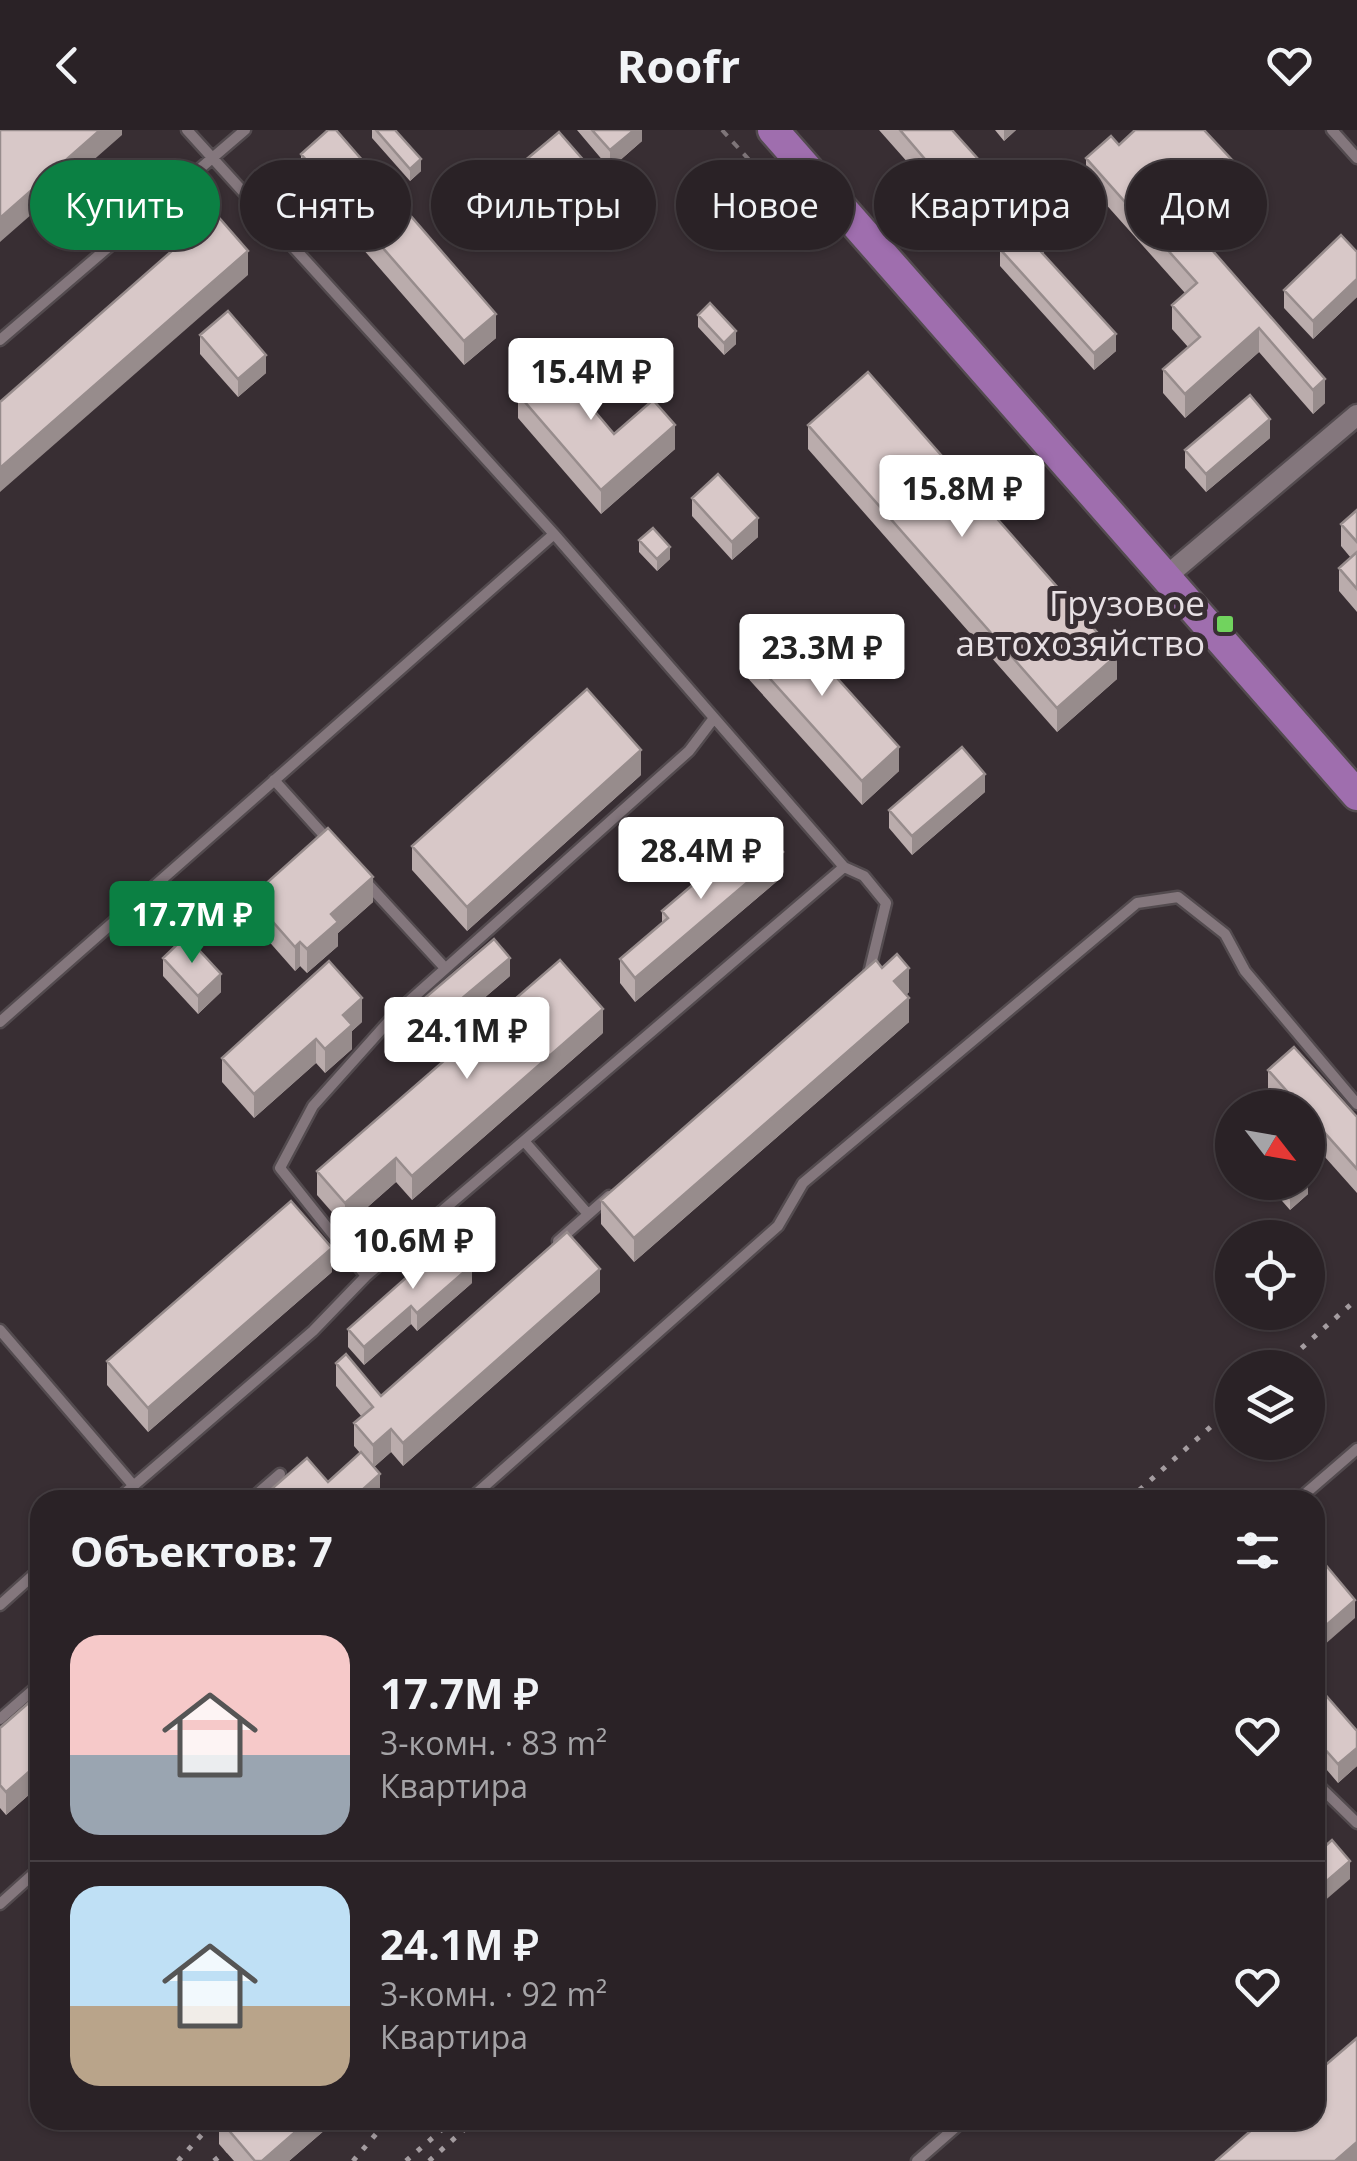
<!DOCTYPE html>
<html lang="ru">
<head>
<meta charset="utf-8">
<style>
  body { margin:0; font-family:"Open Sans",sans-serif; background:#322a2e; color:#f1f3f6; height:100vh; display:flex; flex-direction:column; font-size:38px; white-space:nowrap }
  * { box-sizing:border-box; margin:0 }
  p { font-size:32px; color:#a5a4a7 }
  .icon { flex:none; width:55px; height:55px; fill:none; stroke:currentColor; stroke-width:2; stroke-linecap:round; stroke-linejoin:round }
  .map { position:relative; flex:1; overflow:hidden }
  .side { position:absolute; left:30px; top:1360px; width:1295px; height:640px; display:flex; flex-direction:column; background:#2a2226; border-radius:30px; box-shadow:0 2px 8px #0004,0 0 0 2px #463f43 }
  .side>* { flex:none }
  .guide { position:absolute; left:30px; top:30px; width:1298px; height:90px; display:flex; gap:20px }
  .needle { width:65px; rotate:121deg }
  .tools { position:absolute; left:1215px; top:960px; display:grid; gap:20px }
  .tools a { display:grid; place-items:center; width:110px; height:110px; border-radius:50%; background:#2a2226; box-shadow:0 2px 8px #0004,0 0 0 2px #463f43; font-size:50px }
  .price { position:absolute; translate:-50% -85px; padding:0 22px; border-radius:10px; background:#fff; color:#222; font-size:32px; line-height:65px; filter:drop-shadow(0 2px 5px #0008) }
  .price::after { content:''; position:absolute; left:50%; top:60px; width:30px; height:22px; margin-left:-15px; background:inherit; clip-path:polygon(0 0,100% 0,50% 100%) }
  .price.current { background:#0b8043; color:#fff }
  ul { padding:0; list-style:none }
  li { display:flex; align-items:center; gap:30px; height:250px; padding:0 40px }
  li+li { border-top:2px solid #463f43 }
  li span { display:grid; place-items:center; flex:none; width:280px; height:200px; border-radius:30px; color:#555 }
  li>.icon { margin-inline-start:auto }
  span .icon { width:120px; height:120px; fill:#fffc; stroke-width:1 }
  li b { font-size:42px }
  h2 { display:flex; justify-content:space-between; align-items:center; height:120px; padding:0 40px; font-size:42px }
  .tag { padding:0 35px; border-radius:45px; background:#2a2226; box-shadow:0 2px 8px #0004,0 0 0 2px #463f43; font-size:35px; line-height:90px }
  .tag.current { background:#0b8043; color:#fff }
  header { display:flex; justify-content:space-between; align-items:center; height:130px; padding:0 40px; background:#2a2226; font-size:45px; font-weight:700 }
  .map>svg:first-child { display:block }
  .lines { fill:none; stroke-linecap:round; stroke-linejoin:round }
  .lane-casing { stroke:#534b4f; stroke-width:15 }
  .street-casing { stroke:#534b4f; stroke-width:25 }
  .primary-casing { stroke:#534b4f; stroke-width:35 }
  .path { stroke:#7e7579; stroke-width:4; stroke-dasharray:8 8; stroke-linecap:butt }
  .lane { stroke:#84777d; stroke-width:10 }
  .street { stroke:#84777d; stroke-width:20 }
  .primary { stroke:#9f6eae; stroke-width:30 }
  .rail { stroke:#a49ca0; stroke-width:5; stroke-dasharray:5 10; stroke-linecap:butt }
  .wall { fill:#baacac }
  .shaded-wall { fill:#978c8c }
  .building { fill:#d8c8c8; stroke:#978c8c; stroke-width:2.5 }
  .poi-dot { fill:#71d35e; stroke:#382e33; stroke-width:4 }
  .labels { text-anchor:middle; stroke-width:10; stroke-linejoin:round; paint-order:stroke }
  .poi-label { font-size:35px; fill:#e7e0e4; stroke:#382e33; text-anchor:end }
</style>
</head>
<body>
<header><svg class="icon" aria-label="back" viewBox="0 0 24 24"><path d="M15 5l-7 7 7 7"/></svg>Roofr<svg class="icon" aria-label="heart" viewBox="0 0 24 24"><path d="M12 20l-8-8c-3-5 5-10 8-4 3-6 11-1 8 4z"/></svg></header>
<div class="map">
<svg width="1357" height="2031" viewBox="0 0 1357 2031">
  <rect width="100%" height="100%" fill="#382e33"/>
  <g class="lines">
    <defs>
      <path id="lane" d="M 1332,0 L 1357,28
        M 0,210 L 245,0
        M 274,650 L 330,712
        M 844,737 L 864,746 L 886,773 L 869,843
        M 365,751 L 445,838
        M 0,892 L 554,404
        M 524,1011 L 588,1084
        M 558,1111 L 609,1066
        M 366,1146 L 280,1038 L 313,976 L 398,881 L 689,621 L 714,588
        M 0,1200 L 133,1355
        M 117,1370 L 313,1201 L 366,1146 L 844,737 L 554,404 L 187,0
        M 250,1370 L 280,1344
        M 469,1370 L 778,1096 L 803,1053 L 1137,773 L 1178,767 L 1225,804 L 1245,841 L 1357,974
        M 1298,1370 L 1357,1319
        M 0,1475 L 40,1439
        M 0,1589 L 40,1554
        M 1315,1652 L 1357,1693
        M 0,1774 L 40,1738
        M 917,2031 L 964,1990"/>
      <path id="street" d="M 1168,445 L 1357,285"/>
      <path id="primary" d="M 773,0 L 1357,665"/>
    </defs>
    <!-- lane casing -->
    <use href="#lane" class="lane-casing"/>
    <!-- street casing -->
    <use href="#street" class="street-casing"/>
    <!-- primary casing -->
    <use href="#primary" class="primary-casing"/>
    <!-- path -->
    <path class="path" d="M 722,0 L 752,33"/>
    <!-- lane -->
    <use href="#lane" class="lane"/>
    <!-- street -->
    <use href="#street" class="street"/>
    <!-- primary -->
    <use href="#primary" class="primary"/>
    <!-- rail -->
    <path class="rail" d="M 1279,1238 L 1357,1169
      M 1128,1370 L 1232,1278
      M 178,2031 L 215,1990
      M 214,2031 L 262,1990
      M 353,2031 L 388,1990
      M 406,2031 L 453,1990
      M 429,2031 L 475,1990"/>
  </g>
  <!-- wall -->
  <path class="wall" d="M 372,0 L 395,0 L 421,41 L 410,51 L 372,8 Z
    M 577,0 L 642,0 L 642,11 L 610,39 Z
    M 879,0 L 952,0 L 978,52 L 948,78 Z
    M 995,0 L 1016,0 L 1004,11 Z
    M 1119,15 L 1232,54 L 1188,93 L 1325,273 L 1313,284 L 1259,222 L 1185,288 L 1163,263 L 1163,239 L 1188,217 L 1172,199 L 1172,175 L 1185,163 L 1086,52 L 1086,28 Z
    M 301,24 L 496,208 L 464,235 L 301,48 Z
    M 522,33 L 612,81 L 576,113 L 522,52 Z
    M 1026,80 L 1068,87 L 1064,90 L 1064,104 L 1043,123 L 1116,221 L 1094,240 L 1000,136 L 1000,119 L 1026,95 Z
    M 1357,122 L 1357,167 L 1313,209 L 1284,178 L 1284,160 Z
    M 698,185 L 736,214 L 724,225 L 698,197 Z
    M 200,205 L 266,243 L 238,267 L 200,224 Z
    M 518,264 L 589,270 L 587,272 L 614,304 L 675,319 L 601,384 L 518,288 Z
    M 808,295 L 1117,549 L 1057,602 L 808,319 Z
    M 1270,308 L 1206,362 L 1185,338 L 1185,320 Z
    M 692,368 L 758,407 L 732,430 L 692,386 Z
    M 1357,380 L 1357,482 L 1339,461 L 1339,438 L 1351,428 L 1341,416 L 1341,394 Z
    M 639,410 L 670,429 L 657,441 L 639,422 Z
    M 745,521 L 899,641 L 862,675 L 745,545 Z
    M 641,645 L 467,801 L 412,740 L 412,716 Z
    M 985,662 L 912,725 L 889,698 L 889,680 Z
    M 742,725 L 783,746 L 635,872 L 620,853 L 620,829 L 662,793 L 662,781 Z
    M 251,767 L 373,772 L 338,803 L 338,816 L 307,843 L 300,836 L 295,841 L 251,791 Z
    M 163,828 L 221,862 L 198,884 L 163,846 Z
    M 882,838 L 909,862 L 906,865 L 909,892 L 634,1132 L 601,1094 L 601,1070 Z
    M 510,846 L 435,910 L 419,891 L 419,873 Z
    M 362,892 L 352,901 L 352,919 L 325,943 L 316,933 L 254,988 L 222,952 L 222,928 Z
    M 603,903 L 412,1070 L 396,1052 L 345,1097 L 317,1065 L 317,1041 Z
    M 1268,940 L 1357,987 L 1357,1063 L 1308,1008 L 1308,978 L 1280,978 L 1268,964 Z
    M 1268,1052 L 1308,1052 L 1308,1064 L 1290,1080 L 1268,1055 Z
    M 332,1142 L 148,1302 L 107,1255 L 107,1231 Z
    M 472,1153 L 417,1201 L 411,1194 L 364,1235 L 348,1217 L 348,1199 Z
    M 600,1162 L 403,1336 L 391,1322 L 374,1337 L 380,1367 L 377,1370 L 259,1370 L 328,1352 L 360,1323 L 354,1316 L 354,1293 L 362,1287 L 336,1256 L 336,1233 L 381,1266 Z
    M 1315,1553 L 1357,1601 L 1357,1636 L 1338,1653 L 1315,1626 Z
    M 40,1563 L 40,1655 L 6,1685 L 0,1678 L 0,1598 Z
    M 219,1990 L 326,1990 L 326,1999 L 289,2031 L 234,2031 L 219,2014 Z"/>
  <!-- shaded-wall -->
  <path class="shaded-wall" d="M 100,0 L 122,0 L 122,5 L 0,112 L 0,88 Z
    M 634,0 L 642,0 L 642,11 L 610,39 L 610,20 Z
    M 1004,0 L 1016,0 L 1004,11 Z
    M 421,29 L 421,41 L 410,51 L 410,39 Z
    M 978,29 L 978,52 L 948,78 L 948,56 Z
    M 1232,30 L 1232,54 L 1177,104 L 1177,80 Z
    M 612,63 L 612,81 L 576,113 L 576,95 Z
    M 1068,70 L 1068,87 L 1064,90 L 1064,104 L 1034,131 L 1034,114 L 1057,79 Z
    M 248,121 L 248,145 L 0,362 L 0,338 Z
    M 1357,149 L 1357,167 L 1313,209 L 1313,191 Z
    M 496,184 L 496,208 L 464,235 L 464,211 Z
    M 1259,198 L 1259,222 L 1185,288 L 1185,264 Z
    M 736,201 L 736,214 L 724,225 L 724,213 Z
    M 1116,204 L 1116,221 L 1094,240 L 1094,223 Z
    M 266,225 L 266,243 L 238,267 L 238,249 Z
    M 589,246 L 589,270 L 575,282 L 575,258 Z
    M 1325,249 L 1325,273 L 1313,284 L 1313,260 Z
    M 1270,289 L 1270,308 L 1206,362 L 1206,344 Z
    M 675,295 L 675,319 L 601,384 L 601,360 Z
    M 758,388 L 758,407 L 732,430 L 732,412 Z
    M 670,417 L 670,429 L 657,441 L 657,429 Z
    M 1117,525 L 1117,549 L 1057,602 L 1057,578 Z
    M 899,617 L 899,641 L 862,675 L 862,651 Z
    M 641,620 L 641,645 L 467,801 L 467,777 Z
    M 985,644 L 985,662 L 912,725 L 912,706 Z
    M 783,722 L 783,746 L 635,872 L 635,848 Z
    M 373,747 L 373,772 L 338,803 L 338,816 L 307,843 L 307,819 L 331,784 Z
    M 300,812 L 300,836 L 295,841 L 295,817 Z
    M 510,828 L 510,846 L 435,910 L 435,891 Z
    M 909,838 L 909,862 L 894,875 L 894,851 Z
    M 221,844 L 221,862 L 198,884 L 198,866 Z
    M 362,868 L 362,892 L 352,901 L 352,919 L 325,943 L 325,919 L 343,885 Z
    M 909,868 L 909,892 L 634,1132 L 634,1108 Z
    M 603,879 L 603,903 L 412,1070 L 412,1046 Z
    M 316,909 L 316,933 L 254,988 L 254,964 Z
    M 396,1028 L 396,1052 L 345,1097 L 345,1073 Z
    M 1308,1052 L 1308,1064 L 1290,1080 L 1290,1068 Z
    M 332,1118 L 332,1142 L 148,1302 L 148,1278 Z
    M 472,1135 L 472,1153 L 417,1201 L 417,1183 Z
    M 600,1139 L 600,1162 L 403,1336 L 403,1313 Z
    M 411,1176 L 411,1194 L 364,1235 L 364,1217 Z
    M 391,1299 L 391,1322 L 373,1338 L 373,1315 Z
    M 380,1344 L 380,1367 L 377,1370 L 351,1370 Z
    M 1355,1470 L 1355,1488 L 1315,1523 L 1315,1505 Z
    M 1357,1618 L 1357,1636 L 1338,1653 L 1338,1634 Z
    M 40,1632 L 40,1655 L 6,1685 L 6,1662 Z
    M 1350,1731 L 1350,1749 L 1315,1779 L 1315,1761 Z
    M 309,1990 L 326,1990 L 326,1999 L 289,2031 L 262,2031 Z
    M 687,1990 L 696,1990 L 687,1998 Z
    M 1357,2012 L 1357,2031 L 1335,2031 Z"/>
  <!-- building -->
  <path class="building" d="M 0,0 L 100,0 L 0,88 Z
    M 328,0 L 336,0 L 496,184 L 464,211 L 301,24 Z
    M 376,0 L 395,0 L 421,29 L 410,39 Z
    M 592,0 L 634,0 L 610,20 Z
    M 900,0 L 952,0 L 978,29 L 948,56 Z
    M 1135,0 L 1204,0 L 1232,30 L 1177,80 L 1325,249 L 1313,260 L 1259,198 L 1185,264 L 1163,239 L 1200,207 L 1172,175 L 1197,153 L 1086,28 L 1111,6 L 1119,15 Z
    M 559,2 L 612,63 L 576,95 L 522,33 Z
    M 1054,55 L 1068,70 L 1057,79 L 1064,87 L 1034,114 L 1116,204 L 1094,223 L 1000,119 L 1034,89 L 1026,80 Z
    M 215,83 L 248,121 L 0,338 L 0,272 Z
    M 1341,105 L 1357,122 L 1357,149 L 1313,191 L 1284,160 Z
    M 710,173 L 736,201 L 724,213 L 698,185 Z
    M 228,181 L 266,225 L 238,249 L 200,205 Z
    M 567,221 L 589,246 L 575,258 L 614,304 L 653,270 L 675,295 L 601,360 L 518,264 Z
    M 868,242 L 1117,525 L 1057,578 L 808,295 Z
    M 1250,265 L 1270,289 L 1206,344 L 1185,320 Z
    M 718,344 L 758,388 L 732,412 L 692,368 Z
    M 1357,380 L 1357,412 L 1341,394 Z
    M 653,398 L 670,417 L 657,429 L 639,410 Z
    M 1357,422 L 1357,459 L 1339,438 Z
    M 783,488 L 899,617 L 862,651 L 745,521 Z
    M 587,559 L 641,620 L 467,777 L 412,716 Z
    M 962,617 L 985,644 L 912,706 L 889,680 Z
    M 328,698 L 373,747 L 331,784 L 338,792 L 307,819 L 300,812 L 295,817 L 251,767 Z
    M 767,704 L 783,722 L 635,848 L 620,829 L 668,788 L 662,781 L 736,718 L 742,725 Z
    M 186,806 L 221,844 L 198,866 L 163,828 Z
    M 494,809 L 510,828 L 435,891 L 419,873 Z
    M 897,824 L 909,838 L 894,851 L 909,868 L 634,1108 L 601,1070 L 876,830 L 882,838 Z
    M 560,830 L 603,879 L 412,1046 L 396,1028 L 345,1073 L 317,1041 Z
    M 329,831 L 362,868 L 343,885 L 352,895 L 325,919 L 316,909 L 254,964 L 222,928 Z
    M 1294,917 L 1357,987 L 1357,1039 L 1308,984 L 1308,978 L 1302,978 L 1268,940 Z
    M 1277,1052 L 1307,1052 L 1290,1068 Z
    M 291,1071 L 332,1118 L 148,1278 L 107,1231 Z
    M 567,1102 L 600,1139 L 403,1313 L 391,1299 L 373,1315 L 354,1293 L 373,1277 L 336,1233 L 346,1224 L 381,1266 Z
    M 450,1109 L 472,1135 L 417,1183 L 411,1176 L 364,1217 L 348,1199 Z
    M 361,1322 L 380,1344 L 351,1370 L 347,1370 L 343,1366 L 338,1370 L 259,1370 L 307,1328 L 328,1352 Z
    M 1324,1433 L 1355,1470 L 1315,1505 L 1315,1440 Z
    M 1315,1553 L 1357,1601 L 1357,1618 L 1338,1634 L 1315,1608 Z
    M 40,1563 L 40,1632 L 6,1662 L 0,1655 L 0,1598 Z
    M 1332,1710 L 1350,1731 L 1315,1761 L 1315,1725 Z
    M 1357,1908 L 1357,2012 L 1335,2031 L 1216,2031 L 1263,1990 L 1315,1990 L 1315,1944 Z
    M 220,1990 L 309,1990 L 262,2031 L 255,2031 Z"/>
  <!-- markers -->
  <rect class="poi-dot" x="1215" y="484" width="20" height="20" rx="5"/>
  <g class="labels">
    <!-- poi labels -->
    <g class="poi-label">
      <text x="1205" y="486">Грузовое<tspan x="1205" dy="40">автохозяйство</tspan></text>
    </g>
  </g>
</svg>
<div class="tools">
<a><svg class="needle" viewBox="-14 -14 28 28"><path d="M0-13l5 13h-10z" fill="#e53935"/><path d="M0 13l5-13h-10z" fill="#a5a4a7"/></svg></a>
<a><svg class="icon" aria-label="locate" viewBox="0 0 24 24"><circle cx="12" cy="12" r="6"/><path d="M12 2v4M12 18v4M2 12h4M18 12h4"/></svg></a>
<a><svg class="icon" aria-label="layers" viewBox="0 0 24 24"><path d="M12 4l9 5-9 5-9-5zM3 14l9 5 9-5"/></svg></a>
</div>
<b class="price" style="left:591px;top:293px">15.4M ₽</b>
<b class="price" style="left:962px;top:410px">15.8M ₽</b>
<b class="price" style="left:822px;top:569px">23.3M ₽</b>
<b class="price" style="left:701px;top:772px">28.4M ₽</b>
<b class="price current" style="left:192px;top:836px">17.7M ₽</b>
<b class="price" style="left:467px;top:952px">24.1M ₽</b>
<b class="price" style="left:413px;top:1162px">10.6M ₽</b>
<div class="guide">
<a class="tag current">Купить</a>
<a class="tag">Снять</a>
<a class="tag">Фильтры</a>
<a class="tag">Новое</a>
<a class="tag">Квартира</a>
<a class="tag">Дом</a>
</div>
<section class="side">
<h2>Объектов: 7<svg class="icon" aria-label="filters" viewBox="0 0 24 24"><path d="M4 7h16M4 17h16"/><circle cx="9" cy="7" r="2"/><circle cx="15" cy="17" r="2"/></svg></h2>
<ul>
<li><span style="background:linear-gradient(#f6c9c9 60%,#9aa5b1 0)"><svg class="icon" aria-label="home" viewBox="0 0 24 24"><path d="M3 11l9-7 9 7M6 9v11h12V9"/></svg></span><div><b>17.7M ₽</b><p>3-комн. · 83 m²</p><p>Квартира</p></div><svg class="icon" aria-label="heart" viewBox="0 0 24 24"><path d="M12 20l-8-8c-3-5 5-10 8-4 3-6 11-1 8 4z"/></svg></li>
<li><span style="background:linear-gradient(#bfe0f5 60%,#b9a48a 0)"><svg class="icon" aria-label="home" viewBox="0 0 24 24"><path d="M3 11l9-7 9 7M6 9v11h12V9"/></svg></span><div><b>24.1M ₽</b><p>3-комн. · 92 m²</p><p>Квартира</p></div><svg class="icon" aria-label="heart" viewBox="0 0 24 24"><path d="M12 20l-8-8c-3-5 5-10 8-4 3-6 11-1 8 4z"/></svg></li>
</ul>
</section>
</div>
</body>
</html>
